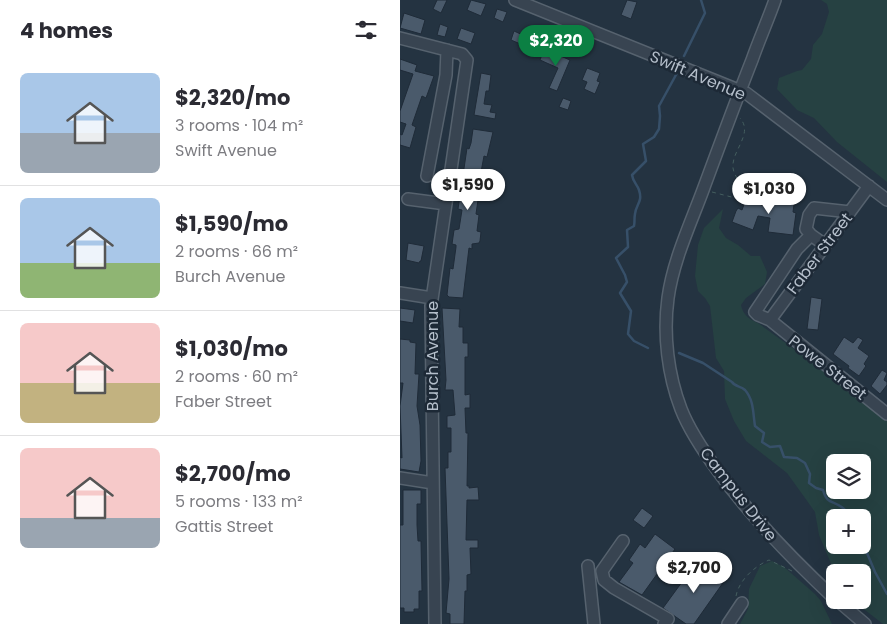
<!DOCTYPE html>
<html lang="en">
<head>
<meta charset="utf-8">
<style>
  body { margin:0; font-family:Poppins,sans-serif; background:#f7f7f7; color:#2b2b33; height:100vh; display:flex; flex-direction:column; font-size:19px; white-space:nowrap }
  * { box-sizing:border-box; margin:0 }
  p { font-size:16px; color:#7c7c81 }
  .icon { flex:none; width:28px; height:28px; fill:none; stroke:currentColor; stroke-width:2; stroke-linecap:round; stroke-linejoin:round }
  .map { position:relative; flex:1; overflow:hidden }
  .side { display:flex; flex-direction:column; background:#fff; width:400px }
  .side>* { flex:none }
  .fabs { position:absolute; left:426px; top:454px; display:grid; gap:10px }
  .fabs a { display:grid; place-items:center; width:45px; height:45px; border-radius:8px; background:#fff; box-shadow:0 5px 20px #0002; font-size:25px }
  .price { position:absolute; translate:-50% -42px; padding:0 11px; border-radius:18px; background:#fff; color:#222; font-size:16px; line-height:32px; filter:drop-shadow(0 1px 2px #0008) }
  .price::after { content:''; position:absolute; left:50%; top:30px; width:15px; height:11px; margin-left:-8px; background:inherit; clip-path:polygon(0 0,100% 0,50% 100%) }
  .price.selected { background:#0b8043; color:#fff }
  ul { padding:0; list-style:none }
  li { display:flex; align-items:center; gap:15px; height:125px; padding:0 20px }
  li+li { border-top:1px solid #e1e1e2 }
  li span { display:grid; place-items:center; flex:none; width:140px; height:100px; border-radius:8px; color:#555 }
  li>.icon { margin-inline-start:auto }
  span .icon { width:60px; height:60px; fill:#fffc; stroke-width:1 }
  li b { font-size:21px }
  h2 { display:flex; justify-content:space-between; align-items:center; height:60px; padding:0 20px; font-size:21px }
  main { display:flex; flex:1; min-height:0 }
  .map>svg:first-child { display:block }
  .green { fill:#264142; fill-rule:evenodd }
  .lines { fill:none; stroke-linecap:round; stroke-linejoin:round }
  .stream { stroke:#375069; stroke-width:2.5 }
  .building { fill:#4a5a6b; stroke:#1f2b38 }
  .minor-casing { stroke:#56626e; stroke-width:14 }
  .path { stroke:#445e5f; stroke-width:1; stroke-dasharray:4 4; stroke-linecap:butt }
  .minor { stroke:#384451; stroke-width:11 }
  .labels { text-anchor:middle; stroke-width:5; stroke-linejoin:round; paint-order:stroke }
  .street-label { font-size:16px; fill:#b5bfcb; stroke:#1d2936 }
</style>
</head>
<body>
<main>
<section class="side">
<h2>4 homes<svg class="icon" aria-label="filters" viewBox="0 0 24 24"><path d="M4 7h16M4 17h16"/><circle cx="9" cy="7" r="2"/><circle cx="15" cy="17" r="2"/></svg></h2>
<ul>
<li><span style="background:linear-gradient(#a9c7e8 60%,#9aa5b1 0)"><svg class="icon" aria-label="home" viewBox="0 0 24 24"><path d="M3 11l9-7 9 7M6 9v11h12V9"/></svg></span><div><b>$2,320/mo</b><p>3 rooms · 104 m²</p><p>Swift Avenue</p></div></li>
<li><span style="background:linear-gradient(#a9c7e8 65%,#8fb573 0)"><svg class="icon" aria-label="home" viewBox="0 0 24 24"><path d="M3 11l9-7 9 7M6 9v11h12V9"/></svg></span><div><b>$1,590/mo</b><p>2 rooms · 66 m²</p><p>Burch Avenue</p></div></li>
<li><span style="background:linear-gradient(#f6c9c9 60%,#c2b280 0)"><svg class="icon" aria-label="home" viewBox="0 0 24 24"><path d="M3 11l9-7 9 7M6 9v11h12V9"/></svg></span><div><b>$1,030/mo</b><p>2 rooms · 60 m²</p><p>Faber Street</p></div></li>
<li><span style="background:linear-gradient(#f6c9c9 70%,#9aa5b1 0)"><svg class="icon" aria-label="home" viewBox="0 0 24 24"><path d="M3 11l9-7 9 7M6 9v11h12V9"/></svg></span><div><b>$2,700/mo</b><p>5 rooms · 133 m²</p><p>Gattis Street</p></div></li>
</ul>
</section>
<div class="map">
<svg width="487" height="624" viewBox="0 0 487 624">
  <rect width="100%" height="100%" fill="#243341"/>
  <!-- green -->
  <path class="green" d="M 421,0 L 487,0 L 487,182 L 437,142 L 414,118 L 397,110 L 377,89 L 379,78 L 397,71 L 402,70 L 411,59 L 413,45 L 422,34 L 429,12 L 427,4 Z
    M 323,209 L 319,228 L 326,238 L 338,245 L 351,256 L 360,256 L 367,272 L 365,284 L 346,298 L 341,305 C 343,315 349,319 358,323 L 452,391 L 487,420 L 487,624 L 483,624 L 452,600 L 462,600 L 462,572 L 435,573 L 419,535 L 415,512 L 387,473 L 346,441 L 334,421 L 325,399 L 324,371 L 316,358 L 310,306 L 305,298 L 298,291 L 295,276 L 298,245 L 304,228 ZM 435,462 L 462,462 L 462,490 L 435,490 ZM 435,518 L 462,518 L 462,545 L 435,545 Z
    M 372,561 L 384,567 L 415,594 L 421,601 L 432,624 L 340,624 L 348,609 L 349,589 L 360,566 Z"/>
  <g class="lines">
    <!-- stream -->
    <path class="stream" d="M 284,56 L 305,13 L 301,0
      M 248,348 L 234,341 L 228,334 L 231,311 L 220,293 L 227,282 L 225,275 L 216,258 L 228,247 L 227,230 L 234,226 C 235,221 234,219 235,214 C 236,204 243,202 239,190 C 237,184 233,182 232,175 L 246,161 L 243,144 L 254,137 L 259,129 L 260,116 L 259,106 L 277,73
      M 279,353 L 303,363 L 332,382 C 335,387 341,386 345,390 C 354,400 353,414 355,426 L 364,433 L 362,442 L 370,447 L 380,446 L 384,457 L 397,458 L 405,463 L 410,474 L 409,483 L 416,488 L 423,490 C 427,505 433,500 443,508 C 446,510 448,515 451,518
      M 462,544 L 463,547 L 467,553 L 475,572 L 487,594"/>
  </g>
  <!-- building -->
  <path class="building" d="M 37,0 L 47,0 L 41,13 L 33,9 Z
    M 71,0 L 86,4 L 81,16 L 67,10 Z
    M 227,0 L 237,2 L 231,19 L 221,15 Z
    M 97,9 L 107,12 L 103,22 L 94,18 Z
    M 4,13 L 25,20 L 21,34 L 0,28 Z
    M 40,24 L 48,27 L 45,37 L 37,35 Z
    M 61,28 L 75,33 L 71,44 L 57,39 Z
    M 114,31 L 136,41 L 132,49 L 111,40 Z
    M 144,49 L 170,60 L 157,91 L 149,88 L 158,68 L 140,60 Z
    M 0,59 L 17,65 L 15,71 L 34,76 L 26,98 L 22,96 L 12,125 L 16,127 L 10,148 L 0,145 L 0,134 L 2,135 L 6,124 L 0,122 L 0,111 L 13,74 L 0,70 Z
    M 187,68 L 200,73 L 197,81 L 200,82 L 195,94 L 184,89 L 187,82 L 182,80 Z
    M 81,73 L 91,75 L 89,91 L 86,91 L 84,104 L 92,105 L 90,112 L 96,113 L 95,119 L 74,115 Z
    M 163,98 L 171,101 L 168,110 L 159,107 Z
    M 73,129 L 93,132 L 87,157 L 84,156 L 76,199 L 78,200 L 76,214 L 79,215 L 77,231 L 81,232 L 80,241 L 79,243 L 72,244 L 72,249 L 69,248 L 63,298 L 49,297 L 47,295 L 50,268 L 53,269 L 56,247 L 56,245 L 52,244 L 54,230 L 59,229 L 62,210 L 58,209 L 67,148 L 69,149 L 71,143 Z
    M 376,194 L 395,197 L 393,212 L 396,213 L 393,235 L 368,232 L 370,218 L 358,216 L 353,230 L 332,222 L 336,211 L 338,208 L 342,210 L 347,196 L 355,199 L 354,202 L 372,209 L 373,197 L 376,198 Z
    M 8,243 L 24,246 L 21,261 L 20,261 L 19,263 L 6,260 Z
    M 411,297 L 422,299 L 418,330 L 407,329 Z
    M 0,308 L 15,310 L 13,323 L 0,321 Z
    M 42,308 L 60,309 L 59,327 L 63,327 L 63,343 L 68,343 L 68,357 L 65,357 L 65,395 L 70,394 L 70,408 L 65,408 L 66,433 L 68,433 L 67,486 L 69,486 L 69,488 L 78,487 L 79,500 L 67,500 L 66,540 L 78,540 L 78,548 L 70,548 L 71,574 L 67,575 L 67,591 L 65,591 L 64,624 L 50,624 L 50,614 L 46,613 L 49,579 L 45,468 L 48,468 L 48,452 L 51,452 L 51,428 L 47,428 L 47,416 L 55,415 L 53,390 L 45,390 L 46,380 Z
    M 444,337 L 453,343 L 458,337 L 463,340 L 458,348 L 469,356 L 464,364 L 466,366 L 459,376 L 448,368 L 449,366 L 433,354 Z
    M 0,339 L 10,340 L 10,342 L 16,343 L 15,374 L 19,374 L 17,406 L 20,425 L 21,461 L 19,472 L 0,469 L 0,457 L 2,458 L 0,406 L 3,383 L 0,383 Z
    M 482,370 L 487,373 L 484,380 L 487,382 L 487,385 L 480,394 L 471,386 Z
    M 3,490 L 21,490 L 21,504 L 17,504 L 17,525 L 18,541 L 21,541 L 22,591 L 19,591 L 19,609 L 14,609 L 14,612 L 4,612 L 4,608 L 0,608 L 0,525 L 3,525 Z
    M 242,508 L 253,516 L 244,528 L 233,520 Z
    M 255,534 L 275,549 L 242,595 L 219,582 L 233,563 L 229,560 L 240,544 L 245,548 Z
    M 298,560 L 325,580 L 294,624 L 286,624 L 263,608 Z"/>
  <g class="lines">
    <defs>
      <path id="minor" d="M 115,0 L 346,93 L 487,200
        M 375,0 C 368,20 359,40 352,60 C 335,103 319,147 303,190 C 290,225 273,261 268,298 C 263,335 268,375 281,409 C 290,432 304,452 318,471 C 352,518 392,559 435,599
        M 0,38 L 62,54 L 67,60 L 31,306 L 35,624
        M 27,176 L 46,75 L 47,50
        M 8,199 L 46,204
        M 411,235 L 397,249 L 355,312 L 358,315 L 370,320 L 487,414
        M 425,245 L 411,235 L 406,229 L 409,215 L 414,208 L 450,212
        M 0,293 L 32,298
        M 370,320 L 469,186
        M 0,478 L 33,483
        M 223,541 L 202,571 L 204,580 L 214,588 L 268,619 L 264,624
        M 188,566 L 194,624
        M 437,600 L 465,624
        M 328,624 L 342,603"/>
    </defs>
    <!-- minor casing -->
    <use href="#minor" class="minor-casing"/>
    <!-- path -->
    <path class="path" d="M 312,192 L 343,200 L 345,190 C 341,183 334,176 333,168 C 331,151 354,134 340,118
      M 336,596 C 339,580 355,566 369,560 L 392,571"/>
    <!-- minor -->
    <use href="#minor" class="minor"/>
  </g>
  <g class="labels">
    <!-- street labels -->
    <g class="street-label">
      <text transform="translate(298 75) rotate(23)" y="6">Swift Avenue</text>
      <text transform="translate(419 253) rotate(-53)" y="6">Faber Street</text>
      <text transform="translate(32 356) rotate(-90)" y="6">Burch Avenue</text>
      <text transform="translate(428 367) rotate(38)" y="6">Powe Street</text>
      <text transform="translate(339 494) rotate(52)" y="6">Campus Drive</text>
    </g>
  </g>
</svg>
<div class="fabs">
<a><svg class="icon" aria-label="layers" viewBox="0 0 24 24"><path d="M12 4l9 5-9 5-9-5zM3 14l9 5 9-5"/></svg></a>
<a>+</a>
<a>−</a>
</div>
<b class="price selected" style="left:156px;top:67px">$2,320</b>
<b class="price" style="left:68px;top:211px">$1,590</b>
<b class="price" style="left:369px;top:215px">$1,030</b>
<b class="price" style="left:294px;top:594px">$2,700</b>
</div>
</main>
</body>
</html>
